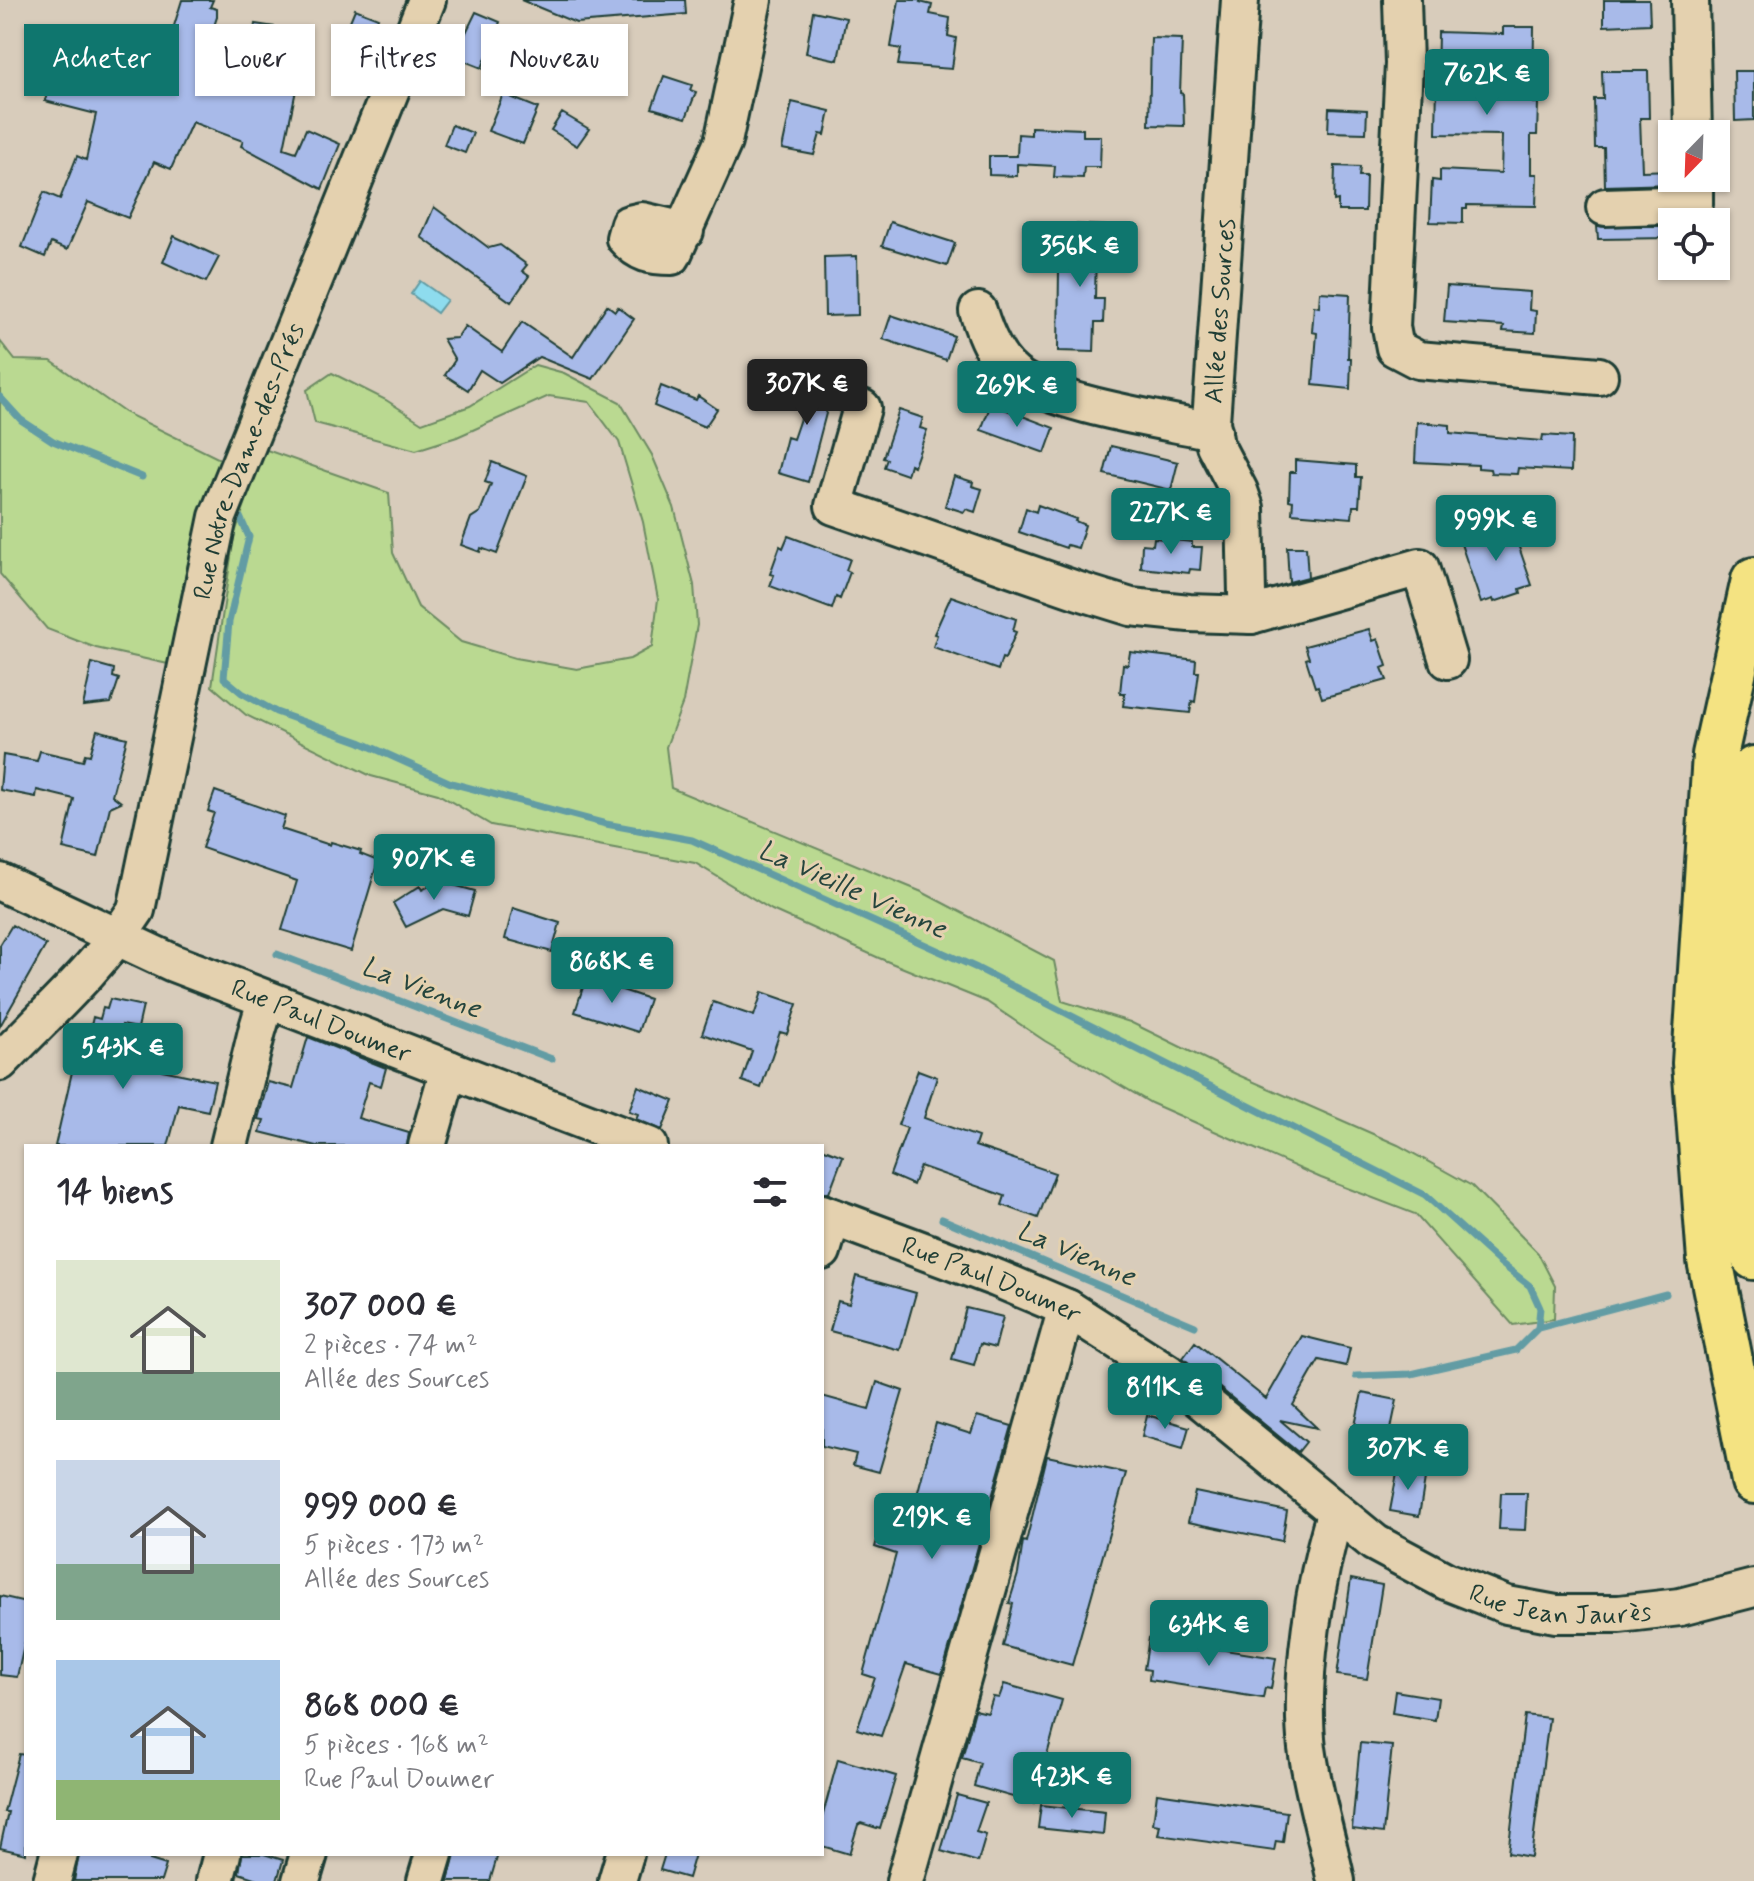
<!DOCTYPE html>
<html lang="fr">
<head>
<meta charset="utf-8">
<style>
  body { margin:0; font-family:Mynerve,sans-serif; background:#f2f2f3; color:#2b2b33; height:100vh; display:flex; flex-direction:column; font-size:30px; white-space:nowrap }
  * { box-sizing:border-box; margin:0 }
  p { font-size:26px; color:#7c7c81 }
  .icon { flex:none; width:44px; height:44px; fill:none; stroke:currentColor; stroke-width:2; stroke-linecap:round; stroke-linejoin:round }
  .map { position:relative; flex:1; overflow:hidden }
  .side { position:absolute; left:24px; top:1144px; width:800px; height:712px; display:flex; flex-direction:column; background:#fff; border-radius:0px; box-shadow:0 2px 6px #0004 }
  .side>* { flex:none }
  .hud { position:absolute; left:24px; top:24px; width:800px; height:72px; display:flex; gap:16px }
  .needle { width:52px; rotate:203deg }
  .fabs { position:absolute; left:1658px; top:120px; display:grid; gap:16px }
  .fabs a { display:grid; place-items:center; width:72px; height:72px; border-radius:0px; background:#fff; box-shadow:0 2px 6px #0004; font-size:40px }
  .price { position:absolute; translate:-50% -68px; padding:0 18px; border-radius:8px; background:#0f766e; color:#fff; font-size:26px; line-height:52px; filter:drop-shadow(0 2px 4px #0008) }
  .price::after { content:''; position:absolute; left:50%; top:48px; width:24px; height:18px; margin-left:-12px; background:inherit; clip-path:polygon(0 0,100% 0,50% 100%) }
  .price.active { background:#222; color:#fff }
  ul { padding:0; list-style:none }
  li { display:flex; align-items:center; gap:24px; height:200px; padding:0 32px }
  li span { display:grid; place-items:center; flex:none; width:224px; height:160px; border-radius:0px; color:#555 }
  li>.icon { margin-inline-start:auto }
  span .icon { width:96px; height:96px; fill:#fffc; stroke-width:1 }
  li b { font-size:34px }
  h2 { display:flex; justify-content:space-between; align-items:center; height:96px; padding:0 32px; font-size:34px }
  .chip { padding:0 28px; border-radius:0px; background:#fff; box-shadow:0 2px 6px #0004; font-size:28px; line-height:72px }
  .chip.active { background:#0f766e; color:#fff }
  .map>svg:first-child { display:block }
  .green { fill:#bad991; stroke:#6c8b62; stroke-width:2 }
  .water { fill:#8edcee; stroke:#629ca4; stroke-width:2 }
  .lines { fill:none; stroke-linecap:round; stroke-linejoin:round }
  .stream { stroke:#629ca4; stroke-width:7 }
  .building { fill:#a8bae9; stroke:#1f3d34; stroke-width:2 }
  .minor-casing { stroke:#1f3d34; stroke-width:42 }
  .highway-casing { stroke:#1f3d34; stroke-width:50 }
  .minor { stroke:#e4d1af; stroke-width:36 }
  .highway { stroke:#f4e382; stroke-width:44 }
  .labels { text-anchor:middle; stroke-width:6; stroke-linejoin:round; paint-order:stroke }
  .street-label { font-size:26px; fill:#1f3d34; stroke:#e4d1af }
  .water-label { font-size:28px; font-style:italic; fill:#25453d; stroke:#e4d1af }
</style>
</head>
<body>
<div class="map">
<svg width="1754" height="1881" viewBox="0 0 1754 1881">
  <rect width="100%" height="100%" fill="#d8ccbb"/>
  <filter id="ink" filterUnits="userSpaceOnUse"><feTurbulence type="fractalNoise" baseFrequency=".0125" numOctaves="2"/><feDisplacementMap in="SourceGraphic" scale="16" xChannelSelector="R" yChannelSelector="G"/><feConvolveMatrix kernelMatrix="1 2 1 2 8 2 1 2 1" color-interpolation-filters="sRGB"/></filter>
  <g filter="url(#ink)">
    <!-- green -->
    <path class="green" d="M 0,341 L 15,360 L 51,361 L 124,412 L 226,462 L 188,563 L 168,664 L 96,648 L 47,629 L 0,574 Z
      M 535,365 L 564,373 L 620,402 L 652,455 L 674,507 L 694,585 L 697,625 L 683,702 L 666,747 L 671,788 L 922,892 L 1054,961 L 1062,1001 L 1130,1022 L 1236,1074 L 1398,1145 L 1472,1186 L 1538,1253 L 1555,1286 L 1554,1319 L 1513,1325 L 1415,1214 L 1321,1178 L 1151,1103 L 1045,1041 L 987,1002 L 879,958 L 772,910 L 695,863 L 491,825 L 438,794 L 371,776 L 246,715 L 212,686 L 234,536 L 264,449 L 389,493 L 393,553 L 418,607 L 461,642 L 515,658 L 577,669 L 630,659 L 652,647 L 658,599 L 643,522 L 619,442 L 589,402 L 549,396 L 457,437 L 416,450 L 315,423 L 307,390 L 332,373 L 386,400 L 422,423 L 470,406 Z"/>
    <!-- water -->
    <path class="water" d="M 609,39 L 611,59 L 574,62 L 573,58 L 567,53 L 572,42 Z
      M 420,281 L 447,300 L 437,313 L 411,294 Z
      M 627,946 L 658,957 L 652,973 L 621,963 Z"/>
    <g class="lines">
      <!-- stream -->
      <path class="stream" d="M 0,397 L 21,420 L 53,441 L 142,477
        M 240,517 L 249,537 L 229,622 L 224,678 L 242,693 L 276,712 L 360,742 L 451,783 L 606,824 L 692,840 L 977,968 L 1425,1195 L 1498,1261 L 1530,1286 L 1540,1308 L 1538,1328
        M 277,954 L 552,1059
        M 942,1219 L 1195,1326
        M 1356,1376 L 1411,1374 L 1516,1350 L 1538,1328 L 1666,1294"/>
    </g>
    <!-- building -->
    <path class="building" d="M 182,0 L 213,0 L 210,7 L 217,9 L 217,17 L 201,65 L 247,77 L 255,24 L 308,32 L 284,148 L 296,152 L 306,129 L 340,144 L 322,189 L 241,146 L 243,141 L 192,122 L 171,169 L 154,162 L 128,218 L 88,202 L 67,250 L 51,243 L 45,257 L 22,247 L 44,192 L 60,199 L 77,156 L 86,160 L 96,114 L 45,101 L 57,56 L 106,67 L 112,40 L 165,55 Z
      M 521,0 L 685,0 L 686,14 L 576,23 Z
      M 899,0 L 921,0 L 920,2 L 932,5 L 930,14 L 950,18 L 948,36 L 956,38 L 952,69 L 898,65 L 901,49 L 891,47 Z
      M 1604,0 L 1649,0 L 1650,24 L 1604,26 Z
      M 355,9 L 378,18 L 362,59 L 338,50 Z
      M 813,11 L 846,18 L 838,60 L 806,53 Z
      M 476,12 L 500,22 L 482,68 L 454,57 Z
      M 1503,27 L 1534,27 L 1533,103 L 1538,103 L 1537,135 L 1531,135 L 1531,174 L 1537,174 L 1536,206 L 1467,205 L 1467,209 L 1463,209 L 1463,223 L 1430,222 L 1432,180 L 1440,181 L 1440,170 L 1501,173 L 1502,135 L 1436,134 L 1438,32 L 1503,34 Z
      M 1151,38 L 1182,39 L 1180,93 L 1183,94 L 1184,126 L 1149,125 Z
      M 1602,71 L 1648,71 L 1649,118 L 1640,118 L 1642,171 L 1672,170 L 1673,184 L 1605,186 L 1604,148 L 1595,148 L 1594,99 L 1603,99 Z
      M 1734,71 L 1754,71 L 1754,120 L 1735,121 Z
      M 664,76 L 692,85 L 690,90 L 696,92 L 686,118 L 652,108 Z
      M 503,94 L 538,108 L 523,144 L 488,131 Z
      M 792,102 L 830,111 L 825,135 L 820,134 L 814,155 L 782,149 Z
      M 1329,108 L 1367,110 L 1366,133 L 1328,132 Z
      M 562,113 L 589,129 L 577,146 L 551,130 Z
      M 452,125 L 473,133 L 465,153 L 444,145 Z
      M 1031,127 L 1083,129 L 1083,136 L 1101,136 L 1100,167 L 1084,167 L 1083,178 L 1054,177 L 1055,166 L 1017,164 L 1017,176 L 989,175 L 989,156 L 1017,156 L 1018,134 L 1031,135 Z
      M 1335,166 L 1360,167 L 1359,176 L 1366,176 L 1365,211 L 1338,211 L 1338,200 L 1334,201 Z
      M 434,207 L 489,248 L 500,245 L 527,265 L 522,271 L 529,276 L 511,302 L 421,237 Z
      M 890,222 L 955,243 L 947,266 L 882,246 Z
      M 1065,224 L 1106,226 L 1105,248 L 1096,247 L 1095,299 L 1104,299 L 1103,323 L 1095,323 L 1094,352 L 1058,351 L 1059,268 L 1063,268 Z
      M 1597,226 L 1672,226 L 1672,238 L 1598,239 Z
      M 174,236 L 219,257 L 206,282 L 163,262 Z
      M 857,256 L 858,315 L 825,316 L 824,257 Z
      M 1447,286 L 1530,292 L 1529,310 L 1536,311 L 1535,333 L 1503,331 L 1504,326 L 1444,322 Z
      M 1320,292 L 1350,294 L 1348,358 L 1351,358 L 1350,389 L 1313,385 L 1317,333 L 1312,332 L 1314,306 L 1319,307 Z
      M 607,305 L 615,311 L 618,307 L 634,319 L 593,379 L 539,357 L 500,383 L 480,370 L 468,390 L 445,375 L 455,360 L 443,339 L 457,338 L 465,326 L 502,352 L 522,322 L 573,357 Z
      M 891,315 L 954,336 L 946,360 L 883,339 Z
      M 803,369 L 835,379 L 808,482 L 778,473 L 787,437 L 793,439 L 806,401 L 803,401 L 806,391 L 798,388 Z
      M 661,386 L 696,400 L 698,396 L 717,409 L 705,427 L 654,406 Z
      M 991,404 L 1054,428 L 1045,453 L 981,430 Z
      M 899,410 L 923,418 L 920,428 L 927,430 L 914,466 L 910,464 L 907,475 L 884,467 L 887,459 L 883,458 Z
      M 1417,422 L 1450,425 L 1450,433 L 1542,441 L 1543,435 L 1572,437 L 1571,471 L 1518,468 L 1517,474 L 1491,473 L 1490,469 L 1478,468 L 1478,465 L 1415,462 Z
      M 1111,446 L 1178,462 L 1171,490 L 1104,474 Z
      M 1295,460 L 1356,465 L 1356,477 L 1361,477 L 1359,506 L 1353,506 L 1352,518 L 1292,513 L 1293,501 L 1289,500 L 1290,472 L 1295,472 Z
      M 492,462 L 527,476 L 497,554 L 481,548 L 480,552 L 461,545 L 471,518 L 480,512 L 491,484 L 485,482 Z
      M 954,476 L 973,482 L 972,486 L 982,489 L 975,512 L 966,509 L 964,512 L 945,506 Z
      M 1038,505 L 1076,519 L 1075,521 L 1085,525 L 1078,548 L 1067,545 L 1066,548 L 1019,532 L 1026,508 L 1036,512 Z
      M 1498,524 L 1499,527 L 1511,524 L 1532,585 L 1520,589 L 1521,593 L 1494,602 L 1493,599 L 1481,603 L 1459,538 L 1471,535 L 1470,532 Z
      M 788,536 L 850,559 L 846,570 L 850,572 L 840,599 L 836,597 L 832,609 L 770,586 L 774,575 L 770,574 L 780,546 L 783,548 Z
      M 1154,538 L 1192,542 L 1192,547 L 1202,547 L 1200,570 L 1190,569 L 1189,573 L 1141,568 L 1142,544 L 1153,545 Z
      M 1287,547 L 1306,547 L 1308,577 L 1289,582 Z
      M 951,596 L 1016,619 L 1013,631 L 1016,632 L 1005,659 L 1002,658 L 998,670 L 933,647 L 937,635 L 934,634 Z
      M 1369,629 L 1373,641 L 1378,639 L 1387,666 L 1382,668 L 1387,680 L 1322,698 L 1318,686 L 1315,687 L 1306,659 L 1309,658 L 1305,646 Z
      M 1130,652 L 1196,660 L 1195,672 L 1199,672 L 1195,702 L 1192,701 L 1190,713 L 1123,706 L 1125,693 L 1120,693 L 1123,664 L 1128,665 Z
      M 92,663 L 114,669 L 113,677 L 119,679 L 111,703 L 83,706 Z
      M 97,730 L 127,738 L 112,795 L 121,802 L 110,807 L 98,857 L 63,849 L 74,799 L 37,790 L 36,797 L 0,790 L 3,755 L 37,761 L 40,751 L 83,761 L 85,754 L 90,755 Z
      M 215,791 L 285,816 L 281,829 L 330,845 L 331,842 L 361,851 L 360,854 L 378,861 L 351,951 L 282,930 L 297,881 L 202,848 L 214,813 L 208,811 Z
      M 439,881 L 475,891 L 468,916 L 443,909 L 406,927 L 393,903 L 420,886 L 422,890 Z
      M 513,908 L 560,923 L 552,952 L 505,939 Z
      M 12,925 L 46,945 L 0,1026 L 0,945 Z
      M 586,978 L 649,999 L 638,1032 L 575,1012 Z
      M 762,992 L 797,1004 L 787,1034 L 780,1032 L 761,1088 L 742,1081 L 752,1051 L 702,1034 L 713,1002 L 754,1016 Z
      M 110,999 L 143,1006 L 138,1028 L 122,1025 L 114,1060 L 215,1081 L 208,1111 L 179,1105 L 168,1146 L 55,1146 L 80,1037 L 88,1039 L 93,1017 L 100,1019 L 103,1008 L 107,1009 Z
      M 308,1037 L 386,1068 L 381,1086 L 369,1082 L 358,1118 L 409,1133 L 407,1146 L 316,1146 L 260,1132 L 264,1120 L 258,1119 L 268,1082 L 293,1088 Z
      M 918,1070 L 937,1077 L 924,1118 L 978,1137 L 975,1146 L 1055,1173 L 1038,1218 L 1002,1205 L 1005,1196 L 920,1166 L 913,1185 L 890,1175 L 907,1128 L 898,1125 Z
      M 638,1086 L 674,1101 L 662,1130 L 636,1119 L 638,1114 L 629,1111 Z
      M 822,1148 L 843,1156 L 829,1193 L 822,1193 Z
      M 856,1276 L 916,1293 L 900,1350 L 830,1331 L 838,1301 L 849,1304 Z
      M 966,1308 L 1003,1317 L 995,1348 L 980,1344 L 974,1365 L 952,1359 Z
      M 1302,1336 L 1350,1348 L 1346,1366 L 1319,1360 L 1293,1405 L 1317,1428 L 1280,1420 L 1306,1442 L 1298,1452 L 1183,1358 L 1195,1342 L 1266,1399 Z
      M 877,1382 L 903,1391 L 879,1472 L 853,1465 L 856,1454 L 822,1446 L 822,1396 L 869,1409 Z
      M 1362,1393 L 1397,1400 L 1388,1443 L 1353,1435 Z
      M 1147,1415 L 1189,1427 L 1183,1448 L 1142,1436 Z
      M 977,1416 L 1012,1426 L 942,1674 L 906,1664 L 881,1736 L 857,1729 L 875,1678 L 863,1674 L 896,1554 L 875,1547 L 890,1495 L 912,1501 L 902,1533 L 942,1543 L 953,1509 L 916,1499 L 936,1423 L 971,1434 Z
      M 1047,1456 L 1126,1473 L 1072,1665 L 1003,1646 L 1013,1604 L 1009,1603 L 1018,1574 L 1023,1541 L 1026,1542 Z
      M 1398,1468 L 1426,1473 L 1419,1516 L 1390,1511 Z
      M 1195,1492 L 1287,1511 L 1282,1541 L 1188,1522 Z
      M 1501,1493 L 1527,1493 L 1525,1530 L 1499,1529 Z
      M 1351,1579 L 1382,1585 L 1367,1679 L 1337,1675 Z
      M 0,1596 L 26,1602 L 26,1637 L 17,1677 L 0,1675 Z
      M 1149,1638 L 1276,1658 L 1271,1689 L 1265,1688 L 1263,1698 L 1149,1680 L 1150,1670 L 1144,1669 Z
      M 1004,1684 L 1062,1700 L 1034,1803 L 974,1786 L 980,1763 L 962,1758 L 975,1710 L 988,1713 L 993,1697 L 999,1698 Z
      M 1395,1691 L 1438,1698 L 1435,1720 L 1392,1713 Z
      M 1525,1715 L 1549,1718 L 1531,1857 L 1508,1853 Z
      M 1360,1743 L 1392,1746 L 1383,1833 L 1352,1829 Z
      M 19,1754 L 26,1755 L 26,1854 L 0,1848 L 8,1812 L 4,1812 Z
      M 838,1759 L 896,1776 L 880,1829 L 861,1823 L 858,1825 L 849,1854 L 822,1846 L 822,1818 Z
      M 1157,1793 L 1287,1812 L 1283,1842 L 1276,1841 L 1274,1851 L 1158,1835 L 1160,1825 L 1153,1824 Z
      M 957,1795 L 986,1803 L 976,1832 L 986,1835 L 978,1862 L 941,1851 Z
      M 1041,1805 L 1105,1812 L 1103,1835 L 1038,1828 Z
      M 79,1854 L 151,1854 L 150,1860 L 166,1865 L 161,1881 L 74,1881 Z
      M 242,1854 L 264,1854 L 283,1860 L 277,1881 L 263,1881 L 239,1873 Z
      M 455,1854 L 498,1854 L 490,1881 L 448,1881 Z
      M 665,1854 L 695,1854 L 688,1878 L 660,1870 Z"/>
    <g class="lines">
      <defs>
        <g id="minor">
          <path d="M 1240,0 L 1211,422 L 1215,445 L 1239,491 L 1245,508 L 1247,594 L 1251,615"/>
          <path d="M 1402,0 L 1404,64 L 1391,327 L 1395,348 L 1418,360 L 1599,376"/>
          <path d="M 1690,0 L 1693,134"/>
          <path d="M 1605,207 L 1694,204 L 1694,178"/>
          <path d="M 685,231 L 642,221 L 629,224 L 625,238 C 639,254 651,256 672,256 L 723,142 L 753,0"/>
          <path d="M 978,311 C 985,334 995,359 1015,375 C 1054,405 1163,420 1213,431"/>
          <path d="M 862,408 L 834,506 L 1079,591 L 1131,607 L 1189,613 L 1251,615 L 1420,567 L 1448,660"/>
          <path id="s1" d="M 0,882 L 173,963 L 649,1146"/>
          <path id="s2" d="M 0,1062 C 47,1013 99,967 136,910 L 218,517 L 427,0"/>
          <path d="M 229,1146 L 257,1031 L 266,1001"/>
          <path d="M 427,1146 L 449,1069"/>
          <path id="s3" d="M 822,1213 L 996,1278 L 1067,1308 L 1168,1373 L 1375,1543 L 1446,1581 L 1507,1605 L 1556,1614 L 1619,1614 L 1680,1607 L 1754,1588"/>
          <path d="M 822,1251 L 832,1217"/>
          <path d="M 1336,1511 C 1315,1578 1299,1679 1307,1748 C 1313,1793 1327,1837 1336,1881"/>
          <path d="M 52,1881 L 59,1854"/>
          <path d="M 215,1881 L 222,1854"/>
          <path d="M 301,1881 L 309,1854"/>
          <path d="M 426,1881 L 434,1854"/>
          <path d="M 617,1881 L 625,1854"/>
          <path d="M 905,1881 L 1067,1308"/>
        </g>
        <path id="highway" d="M 1754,580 L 1715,755 L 1695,1063 L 1710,1260 L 1754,1481
          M 1754,769 C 1743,870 1735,972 1738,1074 C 1739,1136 1747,1197 1754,1257"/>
      </defs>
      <!-- minor casing -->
      <use href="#minor" class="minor-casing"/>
      <!-- highway casing -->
      <use href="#highway" class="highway-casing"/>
      <!-- minor -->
      <use href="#minor" class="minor"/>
      <!-- highway -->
      <use href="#highway" class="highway"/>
    </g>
  </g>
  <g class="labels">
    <!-- street labels -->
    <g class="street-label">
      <text transform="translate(1219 311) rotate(-86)" y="9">Allée des Sources</text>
      <text dy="9" stroke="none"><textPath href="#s2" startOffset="668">Rue Notre-Dame-des-Prés</textPath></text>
      <text dy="9" stroke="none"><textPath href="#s1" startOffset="350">Rue Paul Doumer</textPath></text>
      <text dy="9" stroke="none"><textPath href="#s3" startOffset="182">Rue Paul Doumer</textPath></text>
      <text dy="9" stroke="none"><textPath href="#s3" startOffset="850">Rue Jean Jaurès</textPath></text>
    </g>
    <!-- water labels -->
    <g class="water-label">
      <text transform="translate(853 888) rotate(24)" y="10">La Vieille Vienne</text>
      <text transform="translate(422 986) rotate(21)" y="10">La Vienne</text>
      <text transform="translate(1077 1252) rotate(23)" y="10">La Vienne</text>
    </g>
  </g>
</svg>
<div class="fabs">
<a><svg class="needle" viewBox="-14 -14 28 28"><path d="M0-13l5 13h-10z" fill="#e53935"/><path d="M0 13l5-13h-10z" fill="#7c7c81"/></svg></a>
<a><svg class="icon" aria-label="locate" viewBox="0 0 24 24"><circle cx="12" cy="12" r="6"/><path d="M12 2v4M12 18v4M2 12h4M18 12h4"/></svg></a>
</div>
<b class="price" style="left:1487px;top:117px">762K €</b>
<b class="price" style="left:1080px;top:289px">356K €</b>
<b class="price active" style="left:807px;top:427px">307K €</b>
<b class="price" style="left:1017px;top:429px">269K €</b>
<b class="price" style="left:1171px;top:556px">227K €</b>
<b class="price" style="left:1496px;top:563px">999K €</b>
<b class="price" style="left:434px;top:902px">907K €</b>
<b class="price" style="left:612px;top:1005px">868K €</b>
<b class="price" style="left:123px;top:1091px">543K €</b>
<b class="price" style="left:1165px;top:1431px">811K €</b>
<b class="price" style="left:1408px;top:1492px">307K €</b>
<b class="price" style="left:932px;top:1561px">219K €</b>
<b class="price" style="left:1209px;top:1668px">634K €</b>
<b class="price" style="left:1072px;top:1820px">423K €</b>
<div class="hud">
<a class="chip active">Acheter</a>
<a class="chip">Louer</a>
<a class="chip">Filtres</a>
<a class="chip">Nouveau</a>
</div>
<section class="side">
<h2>14 biens<svg class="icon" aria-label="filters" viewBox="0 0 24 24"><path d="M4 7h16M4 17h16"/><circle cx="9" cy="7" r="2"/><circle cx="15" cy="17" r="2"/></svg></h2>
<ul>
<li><span style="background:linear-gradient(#dfe7d0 70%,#7fa58c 0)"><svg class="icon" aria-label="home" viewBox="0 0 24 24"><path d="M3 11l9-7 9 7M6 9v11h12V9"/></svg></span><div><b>307 000 €</b><p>2 pièces · 74 m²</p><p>Allée des Sources</p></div></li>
<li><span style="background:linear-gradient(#c9d6e8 65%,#7fa58c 0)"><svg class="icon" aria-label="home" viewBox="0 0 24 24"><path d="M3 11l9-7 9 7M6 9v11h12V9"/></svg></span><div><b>999 000 €</b><p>5 pièces · 173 m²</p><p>Allée des Sources</p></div></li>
<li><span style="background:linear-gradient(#a9c7e8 75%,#8fb573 0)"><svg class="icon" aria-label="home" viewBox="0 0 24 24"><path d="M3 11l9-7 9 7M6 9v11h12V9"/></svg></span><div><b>868 000 €</b><p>5 pièces · 168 m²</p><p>Rue Paul Doumer</p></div></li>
</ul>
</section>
</div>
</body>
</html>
